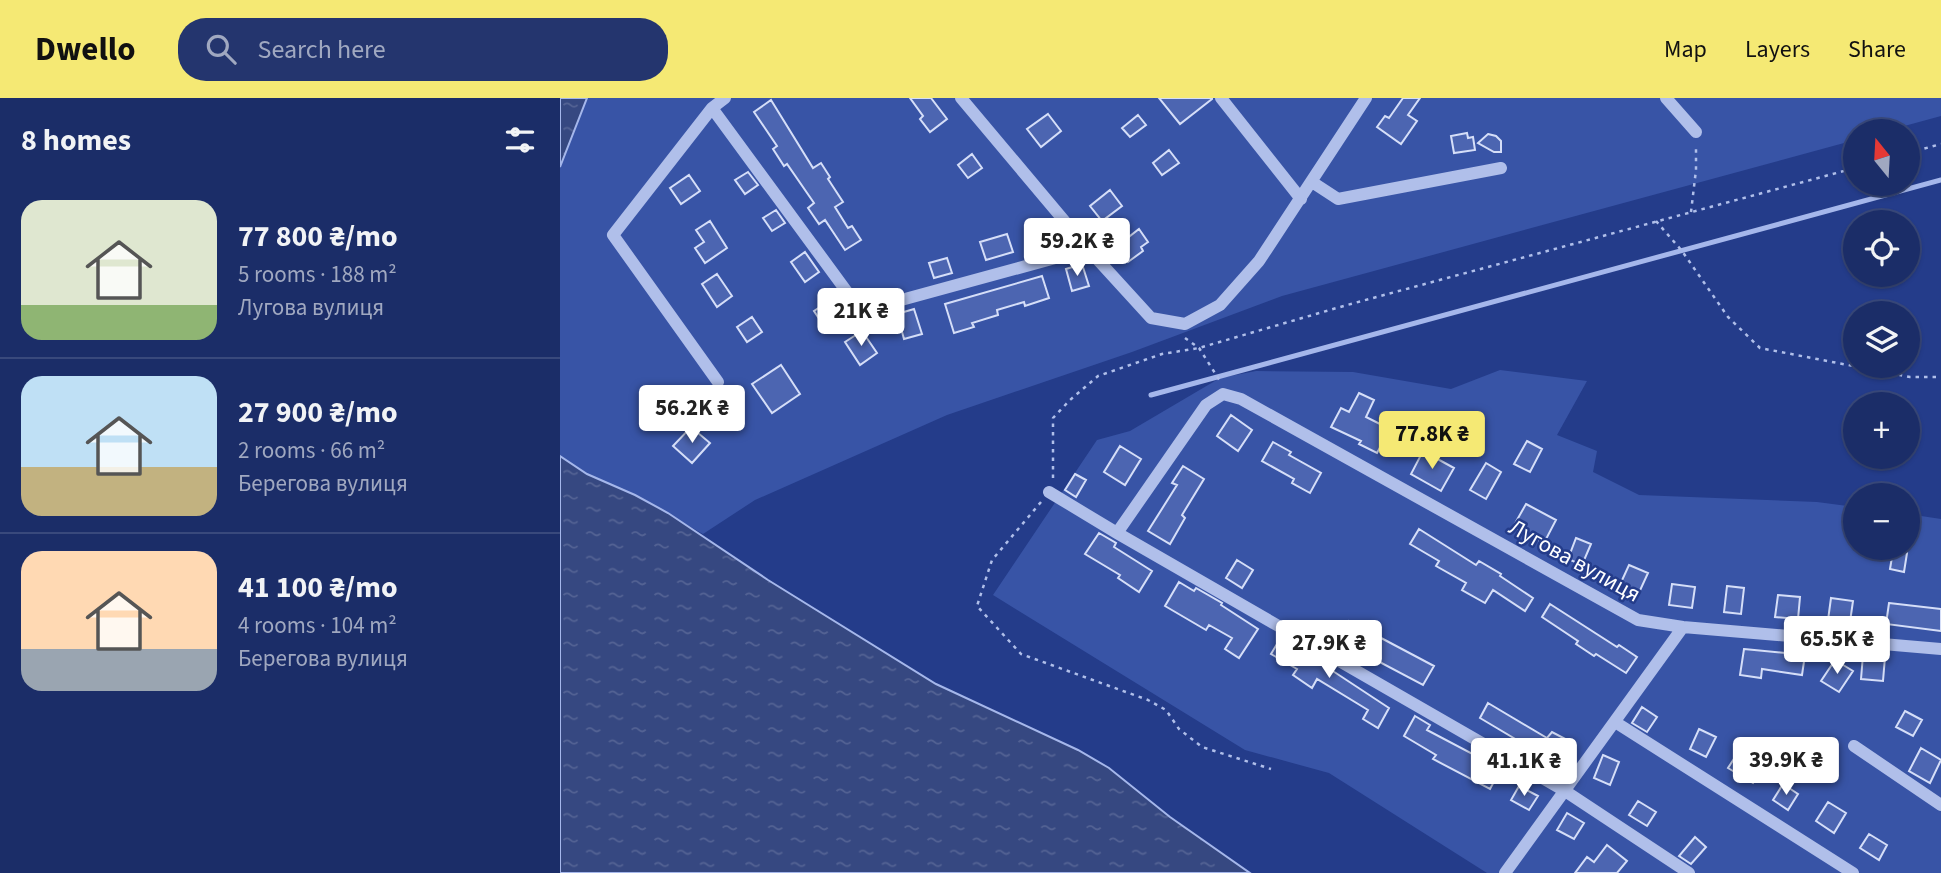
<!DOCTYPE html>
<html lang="en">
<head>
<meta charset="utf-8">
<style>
  body { margin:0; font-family:"Source Sans 3",sans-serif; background:#24356e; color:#f1f3f6; height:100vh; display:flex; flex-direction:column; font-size:26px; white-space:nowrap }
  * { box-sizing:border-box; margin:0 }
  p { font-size:23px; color:#a0a8c0 }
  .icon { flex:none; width:38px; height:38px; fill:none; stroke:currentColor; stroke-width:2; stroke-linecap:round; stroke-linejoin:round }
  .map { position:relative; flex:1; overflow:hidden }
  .panel { display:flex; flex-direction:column; background:#1b2d68; width:560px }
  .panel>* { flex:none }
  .needle { width:46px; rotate:342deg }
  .controls { position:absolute; left:1283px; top:21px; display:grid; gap:14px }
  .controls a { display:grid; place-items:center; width:77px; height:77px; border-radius:50%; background:#1b2d68; box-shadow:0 2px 5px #0004,0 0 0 2px #39497c; font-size:35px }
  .price { position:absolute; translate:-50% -60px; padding:0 16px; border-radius:7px; background:#fff; color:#222; font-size:23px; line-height:46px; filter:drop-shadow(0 2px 4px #0008) }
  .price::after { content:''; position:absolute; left:50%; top:42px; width:21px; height:16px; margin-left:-10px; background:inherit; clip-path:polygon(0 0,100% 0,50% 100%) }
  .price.on { background:#f5e974; color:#111 }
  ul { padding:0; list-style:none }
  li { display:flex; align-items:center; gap:21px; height:175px; padding:0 21px }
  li+li { border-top:2px solid #39497c }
  li span { display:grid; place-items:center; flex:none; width:196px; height:140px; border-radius:21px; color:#555 }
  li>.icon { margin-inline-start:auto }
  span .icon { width:84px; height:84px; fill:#fffc; stroke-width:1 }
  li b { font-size:30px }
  h2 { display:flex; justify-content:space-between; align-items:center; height:84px; padding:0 21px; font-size:30px }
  header { display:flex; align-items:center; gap:42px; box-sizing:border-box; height:98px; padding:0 35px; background:#f5e974; color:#111 }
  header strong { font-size:33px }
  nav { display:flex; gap:38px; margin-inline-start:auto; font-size:24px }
  .search { width:490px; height:63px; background:#24356e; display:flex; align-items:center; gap:18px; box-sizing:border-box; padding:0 24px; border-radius:28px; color:#a0a8c0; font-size:26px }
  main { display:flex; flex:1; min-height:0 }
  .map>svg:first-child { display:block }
  .green { fill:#3854a6 }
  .water { fill:url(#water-ripples); stroke:#a5b7eb; stroke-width:2 }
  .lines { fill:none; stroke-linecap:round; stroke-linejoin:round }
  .stream { stroke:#a5b7eb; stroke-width:5 }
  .building { fill:#4c65b1; stroke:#d5def8; stroke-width:2 }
  .path { stroke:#b0bfea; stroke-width:2.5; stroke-dasharray:3.5 5; stroke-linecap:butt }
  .minor { stroke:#b0bfea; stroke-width:12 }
  .labels { text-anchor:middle; stroke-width:5; stroke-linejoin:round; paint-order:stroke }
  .street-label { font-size:23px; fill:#fff; stroke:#243c8a }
</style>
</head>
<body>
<header>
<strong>Dwello</strong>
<div class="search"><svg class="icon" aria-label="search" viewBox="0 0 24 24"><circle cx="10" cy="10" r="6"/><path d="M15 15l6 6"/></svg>Search here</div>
<nav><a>Map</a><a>Layers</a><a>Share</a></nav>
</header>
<main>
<section class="panel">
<h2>8 homes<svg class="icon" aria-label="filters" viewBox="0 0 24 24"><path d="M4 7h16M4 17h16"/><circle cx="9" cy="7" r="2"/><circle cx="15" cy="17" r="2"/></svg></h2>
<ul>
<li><span style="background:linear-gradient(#dfe7d0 75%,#8fb573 0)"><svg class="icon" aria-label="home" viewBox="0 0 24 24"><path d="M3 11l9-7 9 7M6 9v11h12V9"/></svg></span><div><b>77 800 ₴/mo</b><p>5 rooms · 188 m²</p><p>Лугова вулиця</p></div></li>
<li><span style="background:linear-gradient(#bfe0f5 65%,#c2b280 0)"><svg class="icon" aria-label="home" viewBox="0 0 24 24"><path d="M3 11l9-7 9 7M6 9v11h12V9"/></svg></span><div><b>27 900 ₴/mo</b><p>2 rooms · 66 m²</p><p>Берегова вулиця</p></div></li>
<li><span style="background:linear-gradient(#ffd9b3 70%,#9aa5b1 0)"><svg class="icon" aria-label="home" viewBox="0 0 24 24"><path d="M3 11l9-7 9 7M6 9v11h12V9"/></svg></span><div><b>41 100 ₴/mo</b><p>4 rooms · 104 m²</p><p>Берегова вулиця</p></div></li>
</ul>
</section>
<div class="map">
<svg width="1381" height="775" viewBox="0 0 1381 775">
  <defs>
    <pattern id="water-ripples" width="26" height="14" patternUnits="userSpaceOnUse" patternTransform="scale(1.75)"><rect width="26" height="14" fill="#364881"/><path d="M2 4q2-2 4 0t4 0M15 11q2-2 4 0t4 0" fill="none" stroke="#546394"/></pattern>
  </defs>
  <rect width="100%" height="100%" fill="#243c8a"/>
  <!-- green -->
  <path class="green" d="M 27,0 L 1381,0 L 1381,18 L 1326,33 L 1295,33 L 1295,42 L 722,198 L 572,254 L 387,317 L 195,402 L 143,436 L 75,397 L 27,376 L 0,358 L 0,69 Z
    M 940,272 L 1027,283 L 997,337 L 1037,353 L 1033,374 L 1079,397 L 1257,404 L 1295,409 L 1295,450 L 1348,450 L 1348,416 L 1381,421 L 1381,775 L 927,775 L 769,675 L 685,652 L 433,497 L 537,342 L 570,333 L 660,280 L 696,273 L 793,274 L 891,291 Z"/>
  <!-- water -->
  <path class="water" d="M 0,0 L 27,0 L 0,69 Z
    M 0,358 L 27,376 L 75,397 L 108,415 L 208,482 L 376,586 L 518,652 L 549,670 L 610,719 L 690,775 L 0,775 Z"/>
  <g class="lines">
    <!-- stream -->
    <path class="stream" d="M 591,297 L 1381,82"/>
  </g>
  <!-- building -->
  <path class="building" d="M 350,0 L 371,0 L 387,21 L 370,34 L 360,21 L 363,18 Z
    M 599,0 L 652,0 L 652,1 L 620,26 Z
    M 843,0 L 860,0 L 848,17 L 857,23 L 841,46 L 817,29 L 825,18 L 829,20 Z
    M 211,2 L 253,70 L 261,65 L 270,79 L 268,81 L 283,104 L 275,109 L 288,130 L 292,128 L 301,142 L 285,152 L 265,122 L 259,126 L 248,110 L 254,105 L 227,66 L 224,68 L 213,51 L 217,48 L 194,14 Z
    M 488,16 L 501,33 L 481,49 L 467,31 Z
    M 578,17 L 586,27 L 570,39 L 562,30 Z
    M 907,35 L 908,40 L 913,39 L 915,52 L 894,55 L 891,38 Z
    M 928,36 L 936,38 L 941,43 L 941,54 L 934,54 L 918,45 Z
    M 609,52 L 619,65 L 602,77 L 593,65 Z
    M 412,56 L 422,70 L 408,80 L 398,67 Z
    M 188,74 L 198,87 L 185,96 L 175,82 Z
    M 129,77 L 140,93 L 121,106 L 110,90 Z
    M 550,92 L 562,108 L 542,123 L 530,108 Z
    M 216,112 L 225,125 L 212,133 L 203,120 Z
    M 150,123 L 167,150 L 145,165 L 135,150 L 144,144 L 136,132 Z
    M 491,124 L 505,141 L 488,153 L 482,155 L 471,140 Z
    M 579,131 L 588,144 L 581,149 L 583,153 L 568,164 L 556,149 Z
    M 447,136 L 453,154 L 426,162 L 420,144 Z
    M 245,154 L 259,174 L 245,184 L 231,164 Z
    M 387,160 L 392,175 L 374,180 L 369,165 Z
    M 522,166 L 529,188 L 512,193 L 506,171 Z
    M 157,176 L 172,198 L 157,209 L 142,186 Z
    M 482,178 L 489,200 L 465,208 L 464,204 L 437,212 L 438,217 L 412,225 L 414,229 L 394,235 L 385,206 Z
    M 278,197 L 289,211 L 277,219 L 279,222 L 266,231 L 254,213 Z
    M 354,211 L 362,236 L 344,241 L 337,216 Z
    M 192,219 L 202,234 L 187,244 L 177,229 Z
    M 302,233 L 317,255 L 300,267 L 285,244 Z
    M 221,267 L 240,296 L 212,315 L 192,286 Z
    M 799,295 L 814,302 L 806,319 L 830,331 L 817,355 L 799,346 L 801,343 L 771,329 L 781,310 L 789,314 Z
    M 671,317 L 692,332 L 678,353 L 657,338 Z
    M 131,329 L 150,345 L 132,365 L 113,348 Z
    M 967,343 L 982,351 L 970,374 L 954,366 Z
    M 713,344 L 731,354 L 729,357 L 761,375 L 750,395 L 732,385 L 734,381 L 702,363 Z
    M 560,348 L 581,361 L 565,387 L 544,374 Z
    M 863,353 L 894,370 L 881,393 L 851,376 Z
    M 926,365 L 941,374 L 926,401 L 910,392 Z
    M 623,368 L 644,381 L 622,417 L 625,420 L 610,446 L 588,433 L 617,387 L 612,385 Z
    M 515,376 L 526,382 L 516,399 L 505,392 Z
    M 966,406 L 996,422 L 984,445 L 953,429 Z
    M 859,431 L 916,467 L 919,463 L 941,476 L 940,478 L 973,500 L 965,513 L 933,492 L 925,505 L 902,492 L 906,485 L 876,468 L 879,463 L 850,446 Z
    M 539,435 L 556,445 L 554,449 L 592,473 L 579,494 L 558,480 L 560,477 L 525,456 Z
    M 1016,440 L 1031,446 L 1022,467 L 1008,461 Z
    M 1333,453 L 1347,455 L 1344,474 L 1330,471 Z
    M 677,462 L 693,472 L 682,490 L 666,480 Z
    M 1069,467 L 1088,475 L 1077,499 L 1058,491 Z
    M 619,484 L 634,493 L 636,490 L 662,505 L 661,507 L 698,531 L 679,560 L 665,551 L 672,540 L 649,527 L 646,532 L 605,508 Z
    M 1112,486 L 1135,489 L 1132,510 L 1109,507 Z
    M 1167,488 L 1184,490 L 1181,516 L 1164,514 Z
    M 1218,497 L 1240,499 L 1238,521 L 1215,519 Z
    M 1271,500 L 1293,503 L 1290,524 L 1268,522 Z
    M 1329,505 L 1381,511 L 1381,533 L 1326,526 Z
    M 990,506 L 1057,549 L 1059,547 L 1077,559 L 1066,575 L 1036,556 L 1034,558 L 1016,546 L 1018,543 L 982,519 Z
    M 789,523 L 874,568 L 863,587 L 778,542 Z
    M 720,541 L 747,556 L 829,610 L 818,630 L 803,621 L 808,612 L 757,581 L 752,590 L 733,577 L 737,571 L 711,556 Z
    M 1184,551 L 1245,557 L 1242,577 L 1202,571 L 1201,580 L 1180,577 Z
    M 1303,557 L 1325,559 L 1323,583 L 1301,581 Z
    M 1275,562 L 1293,573 L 1279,594 L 1261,583 Z
    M 928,605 L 987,640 L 992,634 L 1011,644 L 994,672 L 975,661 L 979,655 L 920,620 Z
    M 1082,609 L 1097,619 L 1087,634 L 1072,625 Z
    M 1345,613 L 1362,622 L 1353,638 L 1336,629 Z
    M 855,618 L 870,627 L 867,632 L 941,671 L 930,691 L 873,661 L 876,657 L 844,638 Z
    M 1139,631 L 1156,639 L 1146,659 L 1130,651 Z
    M 1361,650 L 1381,662 L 1370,685 L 1349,673 Z
    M 1179,653 L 1204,668 L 1193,685 L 1168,670 Z
    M 1043,657 L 1059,664 L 1050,687 L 1034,680 Z
    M 1223,686 L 1238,696 L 1228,712 L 1213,702 Z
    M 959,688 L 978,698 L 969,712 L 951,702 Z
    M 1078,703 L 1096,714 L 1087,728 L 1069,717 Z
    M 1268,704 L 1286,715 L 1274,735 L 1256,723 Z
    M 1007,715 L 1024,725 L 1014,741 L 997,732 Z
    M 1309,736 L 1327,747 L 1319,762 L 1300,750 Z
    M 1135,739 L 1146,749 L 1131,766 L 1119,758 Z
    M 1047,747 L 1067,763 L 1057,775 L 1015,775 L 1027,759 L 1034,764 Z"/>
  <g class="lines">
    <!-- path -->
    <path class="path" d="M 1348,55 L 1381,46
      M 1131,114 L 1136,72 L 1136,48
      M 1096,123 L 1122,153 L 1168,219 L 1200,250 L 1350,279 L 1381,279
      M 625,240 L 639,250 L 660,283
      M 493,380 L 493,320 L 510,302 L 538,278 L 602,256 L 639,250 L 787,207 L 1295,70
      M 481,404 L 432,462 L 417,508 L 461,556 L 588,602 L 606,612 L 619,631 L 642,649 L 711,671"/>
    <!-- minor -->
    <path class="minor" d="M 401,0 L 528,151 L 591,220 L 625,226 L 660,207 L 699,163 L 806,0
      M 661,0 L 741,101
      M 1106,0 L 1136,34
      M 152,10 L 301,213 L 528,151
      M 752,84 L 778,101 L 941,70
      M 158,284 L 53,137 L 152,10 L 165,0
      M 489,394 L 557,435 L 1005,693 L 1129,775
      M 557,435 L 646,307 L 663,296 L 681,301 L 1078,522 L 1123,529 L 1381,551
      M 1055,624 L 1293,775
      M 1294,648 L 1381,707
      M 945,775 L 1123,529"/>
  </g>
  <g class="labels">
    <!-- street labels -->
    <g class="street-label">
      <text transform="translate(1015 462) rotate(29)" y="8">Лугова вулиця</text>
    </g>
  </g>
</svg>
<div class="controls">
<a><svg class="needle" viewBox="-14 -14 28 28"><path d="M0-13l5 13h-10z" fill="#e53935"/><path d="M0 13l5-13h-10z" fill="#a0a8c0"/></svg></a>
<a><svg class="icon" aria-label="locate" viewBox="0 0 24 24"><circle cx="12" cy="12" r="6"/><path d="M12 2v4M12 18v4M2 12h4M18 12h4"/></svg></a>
<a><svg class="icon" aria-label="layers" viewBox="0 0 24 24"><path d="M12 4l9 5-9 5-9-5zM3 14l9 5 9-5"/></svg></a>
<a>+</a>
<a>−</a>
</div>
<b class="price" style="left:517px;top:180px">59.2K ₴</b>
<b class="price" style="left:301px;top:250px">21K ₴</b>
<b class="price" style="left:132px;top:347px">56.2K ₴</b>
<b class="price on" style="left:872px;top:373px">77.8K ₴</b>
<b class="price" style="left:1277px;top:578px">65.5K ₴</b>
<b class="price" style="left:769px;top:582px">27.9K ₴</b>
<b class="price" style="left:1226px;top:699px">39.9K ₴</b>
<b class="price" style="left:964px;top:700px">41.1K ₴</b>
</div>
</main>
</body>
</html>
